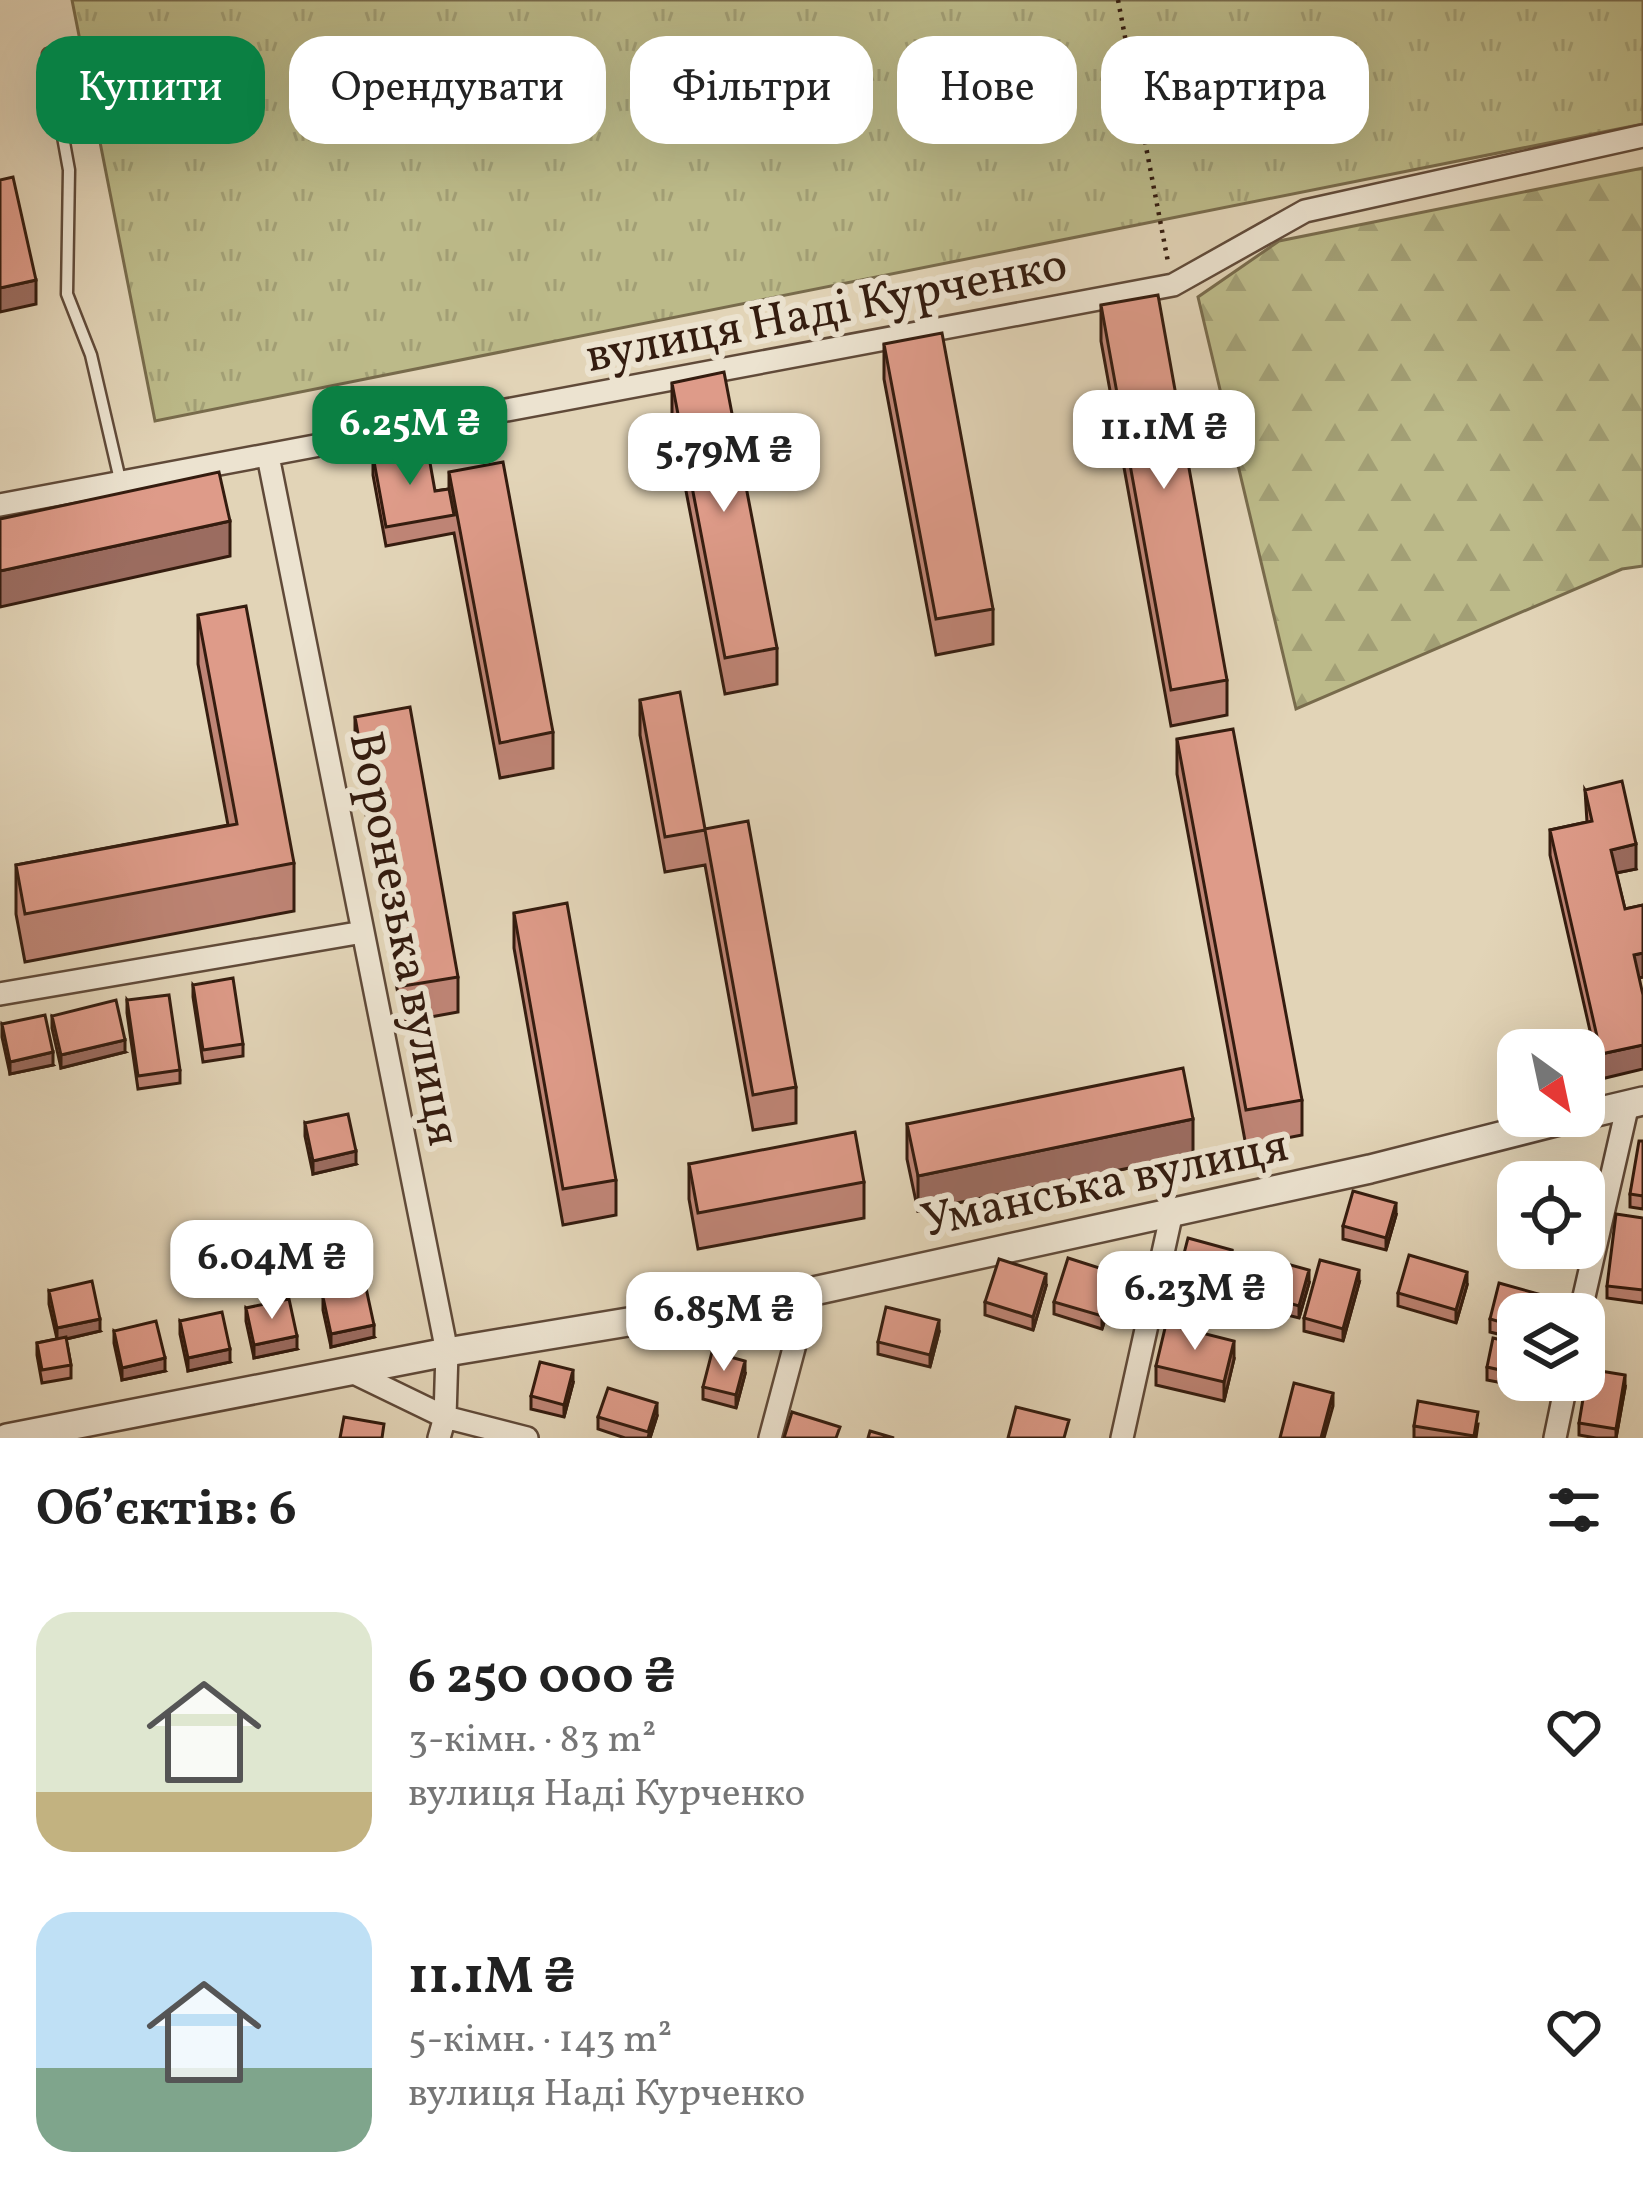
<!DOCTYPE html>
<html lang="uk">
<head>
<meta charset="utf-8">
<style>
  body { margin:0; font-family:Vollkorn,serif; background:#f6f6f6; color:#222; height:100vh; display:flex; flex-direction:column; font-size:45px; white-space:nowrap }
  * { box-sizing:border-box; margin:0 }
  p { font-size:39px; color:#767676 }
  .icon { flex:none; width:66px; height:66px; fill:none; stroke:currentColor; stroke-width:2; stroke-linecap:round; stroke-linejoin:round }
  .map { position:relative; height:1438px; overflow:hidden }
  .panel { display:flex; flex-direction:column; background:#fff; flex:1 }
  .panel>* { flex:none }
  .hud { position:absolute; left:36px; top:36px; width:1572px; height:108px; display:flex; gap:24px }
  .needle { width:78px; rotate:147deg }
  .controls { position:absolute; left:1497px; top:1029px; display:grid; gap:24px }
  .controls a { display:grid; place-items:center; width:108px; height:108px; border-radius:24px; background:#fff; box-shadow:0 12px 48px #0002; font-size:60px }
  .price { position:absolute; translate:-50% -102px; padding:0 27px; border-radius:24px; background:#fff; color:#222; font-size:39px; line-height:78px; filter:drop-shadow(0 3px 6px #0008) }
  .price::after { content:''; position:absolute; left:50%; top:72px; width:36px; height:27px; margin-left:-18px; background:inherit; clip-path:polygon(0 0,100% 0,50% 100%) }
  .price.selected { background:#0b8043; color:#fff }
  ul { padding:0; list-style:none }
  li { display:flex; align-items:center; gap:36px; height:300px; padding:0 36px }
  li span { display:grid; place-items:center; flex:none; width:336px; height:240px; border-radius:36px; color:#555 }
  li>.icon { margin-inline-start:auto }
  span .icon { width:144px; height:144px; fill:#fffc; stroke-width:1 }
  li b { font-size:51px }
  h2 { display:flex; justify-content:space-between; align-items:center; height:144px; padding:0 36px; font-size:51px }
  .pill { padding:0 42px; border-radius:36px; background:#fff; box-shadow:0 12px 48px #0002; font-size:42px; line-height:108px }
  .pill.selected { background:#0b8043; color:#fff }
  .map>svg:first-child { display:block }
  .grass { fill:url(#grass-tufts); stroke:#786b4c; stroke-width:3 }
  .forest { fill:url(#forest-firs); stroke:#786b4c; stroke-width:3 }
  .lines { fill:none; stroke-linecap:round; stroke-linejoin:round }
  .service-casing { stroke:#604a39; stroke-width:15 }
  .minor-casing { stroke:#604a39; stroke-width:26 }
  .tertiary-casing { stroke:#604a39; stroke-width:32 }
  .path { stroke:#341c0f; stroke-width:4.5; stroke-dasharray:3 6; stroke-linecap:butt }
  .service { stroke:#ece3d0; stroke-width:10 }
  .minor { stroke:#ece3d0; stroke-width:21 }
  .tertiary { stroke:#ece3d0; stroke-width:27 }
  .wall { fill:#bf8576; stroke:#341c0f; stroke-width:3 }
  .shaded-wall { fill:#9b6c60; stroke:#341c0f; stroke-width:3 }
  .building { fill:#de9b89; stroke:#341c0f; stroke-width:3 }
  .labels { text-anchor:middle; stroke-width:12; stroke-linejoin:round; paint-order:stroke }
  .street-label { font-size:48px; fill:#341c0f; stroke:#ece3d0 }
</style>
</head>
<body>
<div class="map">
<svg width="1643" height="1438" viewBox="0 0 1643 1438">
  <defs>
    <pattern id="grass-tufts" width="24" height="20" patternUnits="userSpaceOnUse" patternTransform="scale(3)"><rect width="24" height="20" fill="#bcba89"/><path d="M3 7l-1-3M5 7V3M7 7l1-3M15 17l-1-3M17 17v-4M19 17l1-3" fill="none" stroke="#a29f75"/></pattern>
    <pattern id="forest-firs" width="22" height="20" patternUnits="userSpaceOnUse" patternTransform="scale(3)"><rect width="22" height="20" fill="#bcba89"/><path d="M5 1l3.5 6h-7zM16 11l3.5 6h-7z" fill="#a29f75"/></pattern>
  </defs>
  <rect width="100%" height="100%" fill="#e2d4b7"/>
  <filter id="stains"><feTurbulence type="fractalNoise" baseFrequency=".00167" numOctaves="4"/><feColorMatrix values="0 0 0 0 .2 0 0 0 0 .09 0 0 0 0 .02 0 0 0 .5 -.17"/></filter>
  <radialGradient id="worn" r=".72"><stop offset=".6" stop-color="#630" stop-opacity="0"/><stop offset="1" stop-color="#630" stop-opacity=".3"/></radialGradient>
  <!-- grass -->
  <path class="grass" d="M 72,0 L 1643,0 L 1643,124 L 155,421 Z"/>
  <!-- forest -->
  <path class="forest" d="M 1643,168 L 1643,566 L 1622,569 L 1296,709 L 1198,297 L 1279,241 Z"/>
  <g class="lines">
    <defs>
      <path id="service" d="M 48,54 L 69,170 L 67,294 L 91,355 L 121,484"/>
      <path id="minor" d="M 268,456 L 447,1352 L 445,1417 L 439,1438
        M 0,505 L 1173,285 L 1305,211 L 1643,136
        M 0,994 L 363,932
        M 1580,1314 L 1628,1104
        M 350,1371 L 445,1417 L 527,1438
        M 770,1438 L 809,1292
        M 1122,1438 L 1172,1212
        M 1555,1438 L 1567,1380"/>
      <path id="tertiary" d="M 1584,1115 L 1643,1101
        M 7,1438 L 447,1352 L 809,1292 L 1370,1169 L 1579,1116"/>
    </defs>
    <!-- service casing -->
    <use href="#service" class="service-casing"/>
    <!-- minor casing -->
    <use href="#minor" class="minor-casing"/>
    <!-- tertiary casing -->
    <use href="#tertiary" class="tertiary-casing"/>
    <!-- path -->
    <path class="path" d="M 1118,0 L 1168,262"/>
    <!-- service -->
    <use href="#service" class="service"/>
    <!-- minor -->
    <use href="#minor" class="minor"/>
    <!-- tertiary -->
    <use href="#tertiary" class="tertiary"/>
  </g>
  <!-- wall -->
  <path class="wall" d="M 1101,305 L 1227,680 L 1227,715 L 1171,726 L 1101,341 Z
    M 884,344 L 993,609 L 993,644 L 936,655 L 884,379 Z
    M 672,383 L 777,648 L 777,684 L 725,694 L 672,418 Z
    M 373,456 L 435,491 L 449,489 L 449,472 L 553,732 L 553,768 L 500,778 L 454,533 L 386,546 L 373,475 Z
    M 198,615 L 294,863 L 294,911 L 25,962 L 16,914 L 16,865 L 228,825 L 198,664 Z
    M 640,700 L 705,829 L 796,1087 L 796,1123 L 753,1130 L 705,865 L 665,872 L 640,735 Z
    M 355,717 L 458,977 L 458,1012 L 403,1022 L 355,753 Z
    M 1177,739 L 1302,1100 L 1302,1135 L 1246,1146 L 1177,774 Z
    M 1585,790 L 1636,869 L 1616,873 L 1625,909 L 1643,905 L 1643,977 L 1639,978 L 1601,1079 L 1550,855 L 1550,830 L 1587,822 Z
    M 514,913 L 616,1180 L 616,1215 L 563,1225 L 514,948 Z
    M 193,985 L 243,1044 L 243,1056 L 203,1062 L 193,997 Z
    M 127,1000 L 180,1070 L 180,1083 L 138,1089 L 127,1013 Z
    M 52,1016 L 125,1052 L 61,1068 L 52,1028 Z
    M 2,1024 L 53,1065 L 10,1074 L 2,1037 Z
    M 305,1123 L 356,1164 L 313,1174 L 305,1136 Z
    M 907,1124 L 1193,1155 L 918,1211 L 907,1159 Z
    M 1643,1141 L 1643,1209 L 1630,1207 L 1630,1194 Z
    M 689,1164 L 864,1182 L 864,1218 L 698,1249 L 689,1199 Z
    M 1396,1215 L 1386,1250 L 1343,1239 L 1343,1226 Z
    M 1643,1218 L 1643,1303 L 1607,1298 L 1607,1286 Z
    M 1232,1262 L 1222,1298 L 1179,1286 L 1179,1273 Z
    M 1309,1283 L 1299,1318 L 1256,1307 L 1256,1294 Z
    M 1359,1283 L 1343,1341 L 1304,1331 L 1304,1318 Z
    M 1115,1285 L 1102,1329 L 1054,1314 L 1054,1302 Z
    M 1467,1285 L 1456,1323 L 1398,1306 L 1398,1293 Z
    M 1046,1286 L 1033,1330 L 985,1315 L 985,1302 Z
    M 49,1291 L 100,1331 L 66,1339 L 71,1365 L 71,1378 L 42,1383 L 37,1355 L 37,1343 L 57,1339 L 49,1304 Z
    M 323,1297 L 374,1337 L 331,1347 L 323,1310 Z
    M 246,1308 L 297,1349 L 254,1358 L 246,1321 Z
    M 1542,1308 L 1541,1314 L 1518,1314 L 1518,1339 L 1490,1332 L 1490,1319 Z
    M 180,1321 L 230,1362 L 188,1371 L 180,1334 Z
    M 114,1331 L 165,1371 L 122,1380 L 114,1343 Z
    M 939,1332 L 930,1367 L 878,1354 L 878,1342 Z
    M 1518,1344 L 1518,1386 L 1487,1380 L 1487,1367 Z
    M 1234,1359 L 1224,1401 L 1156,1385 L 1156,1366 Z
    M 745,1374 L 736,1408 L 703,1399 L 703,1387 Z
    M 573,1383 L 564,1417 L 531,1409 L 531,1396 Z
    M 1625,1388 L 1616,1438 L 1596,1438 L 1579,1435 L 1579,1423 Z
    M 657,1416 L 650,1438 L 625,1438 L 598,1429 L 598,1417 Z
    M 1478,1424 L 1476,1438 L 1414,1438 L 1414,1426 Z"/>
  <!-- shaded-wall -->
  <path class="shaded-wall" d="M 36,280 L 36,304 L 0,312 L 0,288 Z
    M 230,521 L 230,556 L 0,607 L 0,571 Z
    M 1636,844 L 1636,869 L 1611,874 L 1611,850 Z
    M 1643,953 L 1643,977 L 1634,979 L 1634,955 Z
    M 125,1040 L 125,1052 L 61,1068 L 61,1055 Z
    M 1643,1045 L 1643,1069 L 1601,1079 L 1601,1054 Z
    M 53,1052 L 53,1065 L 10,1074 L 10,1062 Z
    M 1193,1119 L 1193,1155 L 918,1211 L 918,1176 Z
    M 356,1151 L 356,1164 L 313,1174 L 313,1161 Z
    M 1396,1203 L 1396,1215 L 1386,1250 L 1386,1238 Z
    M 1232,1250 L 1232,1262 L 1222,1298 L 1222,1285 Z
    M 1309,1270 L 1309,1283 L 1299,1318 L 1299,1306 Z
    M 1359,1270 L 1359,1283 L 1343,1341 L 1343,1329 Z
    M 1467,1272 L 1467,1285 L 1456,1323 L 1456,1310 Z
    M 1115,1273 L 1115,1285 L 1102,1329 L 1102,1316 Z
    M 1046,1274 L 1046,1286 L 1033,1330 L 1033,1317 Z
    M 100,1319 L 100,1331 L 57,1341 L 57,1328 Z
    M 939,1320 L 939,1332 L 930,1367 L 930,1355 Z
    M 374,1325 L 374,1337 L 331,1347 L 331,1334 Z
    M 297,1336 L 297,1349 L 254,1358 L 254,1345 Z
    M 1234,1341 L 1234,1359 L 1224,1401 L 1224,1382 Z
    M 230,1349 L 230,1362 L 188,1371 L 188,1358 Z
    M 165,1358 L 165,1371 L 122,1380 L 122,1368 Z
    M 745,1361 L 745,1374 L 736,1408 L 736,1395 Z
    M 573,1370 L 573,1383 L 564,1417 L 564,1405 Z
    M 1625,1375 L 1625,1388 L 1616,1438 L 1616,1429 Z
    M 1333,1393 L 1333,1406 L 1324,1438 L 1321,1438 Z
    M 657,1403 L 657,1416 L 650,1438 L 648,1438 Z"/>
  <!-- building -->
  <path class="building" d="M 13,177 L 36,280 L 0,288 L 0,180 Z
    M 1158,295 L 1227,680 L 1171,690 L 1101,305 Z
    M 942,333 L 993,609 L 936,619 L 884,344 Z
    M 724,372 L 777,648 L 725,658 L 672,383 Z
    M 427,446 L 435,491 L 449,489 L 454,515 L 386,527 L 373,456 Z
    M 503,462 L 553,732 L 500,743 L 449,472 Z
    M 219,472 L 230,521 L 0,571 L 0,519 Z
    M 246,606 L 294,863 L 25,914 L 16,865 L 237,824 L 198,615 Z
    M 680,692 L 705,829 L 748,821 L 796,1087 L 753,1095 L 705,830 L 665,837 L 640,700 Z
    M 410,707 L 458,977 L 403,986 L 355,717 Z
    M 1233,729 L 1302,1100 L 1246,1110 L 1177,739 Z
    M 1622,781 L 1636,844 L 1611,850 L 1625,909 L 1643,905 L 1643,953 L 1634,955 L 1643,995 L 1643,1045 L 1601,1054 L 1550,830 L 1592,821 L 1585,790 Z
    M 567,903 L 616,1180 L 563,1189 L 514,913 Z
    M 233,978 L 243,1044 L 203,1050 L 193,985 Z
    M 169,995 L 180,1070 L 138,1076 L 127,1000 Z
    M 116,1000 L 125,1040 L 61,1055 L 52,1016 Z
    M 45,1015 L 53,1052 L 10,1062 L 2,1024 Z
    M 1183,1068 L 1193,1119 L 918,1176 L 907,1124 Z
    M 348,1114 L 356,1151 L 313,1161 L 305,1123 Z
    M 855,1132 L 864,1182 L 698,1213 L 689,1164 Z
    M 1639,1141 L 1643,1141 L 1643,1196 L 1630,1194 Z
    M 1353,1191 L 1396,1203 L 1386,1238 L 1343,1226 Z
    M 1616,1214 L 1643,1218 L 1643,1290 L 1607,1286 Z
    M 1188,1238 L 1232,1250 L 1222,1285 L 1179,1273 Z
    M 1409,1255 L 1467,1272 L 1456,1310 L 1398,1293 Z
    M 1068,1258 L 1115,1273 L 1102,1316 L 1054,1302 Z
    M 1265,1258 L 1309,1270 L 1299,1306 L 1256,1294 Z
    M 999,1259 L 1046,1274 L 1033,1317 L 985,1302 Z
    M 1320,1260 L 1359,1270 L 1343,1329 L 1304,1318 Z
    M 92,1281 L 100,1319 L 57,1328 L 49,1291 Z
    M 1499,1283 L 1542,1295 L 1537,1314 L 1518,1314 L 1518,1327 L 1490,1319 Z
    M 366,1288 L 374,1325 L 331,1334 L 323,1297 Z
    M 289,1299 L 297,1336 L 254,1345 L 246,1308 Z
    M 886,1307 L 939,1320 L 930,1355 L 878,1342 Z
    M 222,1312 L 230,1349 L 188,1358 L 180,1321 Z
    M 156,1321 L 165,1358 L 122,1368 L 114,1331 Z
    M 1166,1324 L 1234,1341 L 1224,1382 L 1156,1366 Z
    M 66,1337 L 71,1365 L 42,1370 L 37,1343 Z
    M 1493,1338 L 1518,1344 L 1518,1374 L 1487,1367 Z
    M 712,1352 L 745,1361 L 736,1395 L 703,1387 Z
    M 540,1362 L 573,1370 L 564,1405 L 531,1396 Z
    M 1588,1369 L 1625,1375 L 1616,1429 L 1579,1423 Z
    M 1294,1383 L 1333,1393 L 1321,1438 L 1280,1438 Z
    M 608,1388 L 657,1403 L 648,1432 L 598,1417 Z
    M 1418,1401 L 1478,1412 L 1474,1436 L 1414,1426 Z
    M 1016,1407 L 1069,1420 L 1064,1438 L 1008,1438 Z
    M 792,1412 L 840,1427 L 836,1438 L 784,1438 Z
    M 344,1417 L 384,1424 L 382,1438 L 340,1438 Z
    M 870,1431 L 894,1438 L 868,1438 Z"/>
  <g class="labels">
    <!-- street labels -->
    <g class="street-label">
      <text transform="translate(826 308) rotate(-11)" y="17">вулиця Наді Курченко</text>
      <text transform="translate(407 938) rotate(79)" y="17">Воронезька вулиця</text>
      <text transform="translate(1104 1181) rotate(-12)" y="17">Уманська вулиця</text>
    </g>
  </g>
  <rect width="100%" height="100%" filter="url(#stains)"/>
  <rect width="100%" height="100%" fill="url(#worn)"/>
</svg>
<div class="controls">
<a><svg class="needle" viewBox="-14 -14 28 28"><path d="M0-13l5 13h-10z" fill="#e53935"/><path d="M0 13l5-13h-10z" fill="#767676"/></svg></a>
<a><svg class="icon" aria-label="locate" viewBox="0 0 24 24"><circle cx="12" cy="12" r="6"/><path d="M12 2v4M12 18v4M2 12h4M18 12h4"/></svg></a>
<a><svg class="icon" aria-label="layers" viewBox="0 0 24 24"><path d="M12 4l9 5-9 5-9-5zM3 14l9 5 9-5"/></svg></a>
</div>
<b class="price selected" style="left:410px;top:488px">6.25M ₴</b>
<b class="price" style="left:1164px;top:492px">11.1M ₴</b>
<b class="price" style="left:724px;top:515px">5.79M ₴</b>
<b class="price" style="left:272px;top:1322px">6.04M ₴</b>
<b class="price" style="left:1195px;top:1353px">6.23M ₴</b>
<b class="price" style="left:724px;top:1374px">6.85M ₴</b>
<div class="hud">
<a class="pill selected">Купити</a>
<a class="pill">Орендувати</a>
<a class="pill">Фільтри</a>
<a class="pill">Нове</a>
<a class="pill">Квартира</a>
</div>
</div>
<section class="panel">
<h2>Об’єктів: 6<svg class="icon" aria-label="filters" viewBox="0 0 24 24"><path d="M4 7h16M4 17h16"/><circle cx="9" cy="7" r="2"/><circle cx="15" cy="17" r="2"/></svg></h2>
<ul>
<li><span style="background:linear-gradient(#dfe7d0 75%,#c2b280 0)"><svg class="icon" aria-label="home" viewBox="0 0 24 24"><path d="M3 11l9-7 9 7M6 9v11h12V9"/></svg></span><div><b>6 250 000 ₴</b><p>3-кімн. · 83 m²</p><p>вулиця Наді Курченко</p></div><svg class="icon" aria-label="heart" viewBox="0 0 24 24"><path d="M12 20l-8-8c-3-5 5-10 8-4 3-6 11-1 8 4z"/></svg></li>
<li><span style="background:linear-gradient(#bfe0f5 65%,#7fa58c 0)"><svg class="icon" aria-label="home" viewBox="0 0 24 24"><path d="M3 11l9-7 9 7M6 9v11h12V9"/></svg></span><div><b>11.1M ₴</b><p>5-кімн. · 143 m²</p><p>вулиця Наді Курченко</p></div><svg class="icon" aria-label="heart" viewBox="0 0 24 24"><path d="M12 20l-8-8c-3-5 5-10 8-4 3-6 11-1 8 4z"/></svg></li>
</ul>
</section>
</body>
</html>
